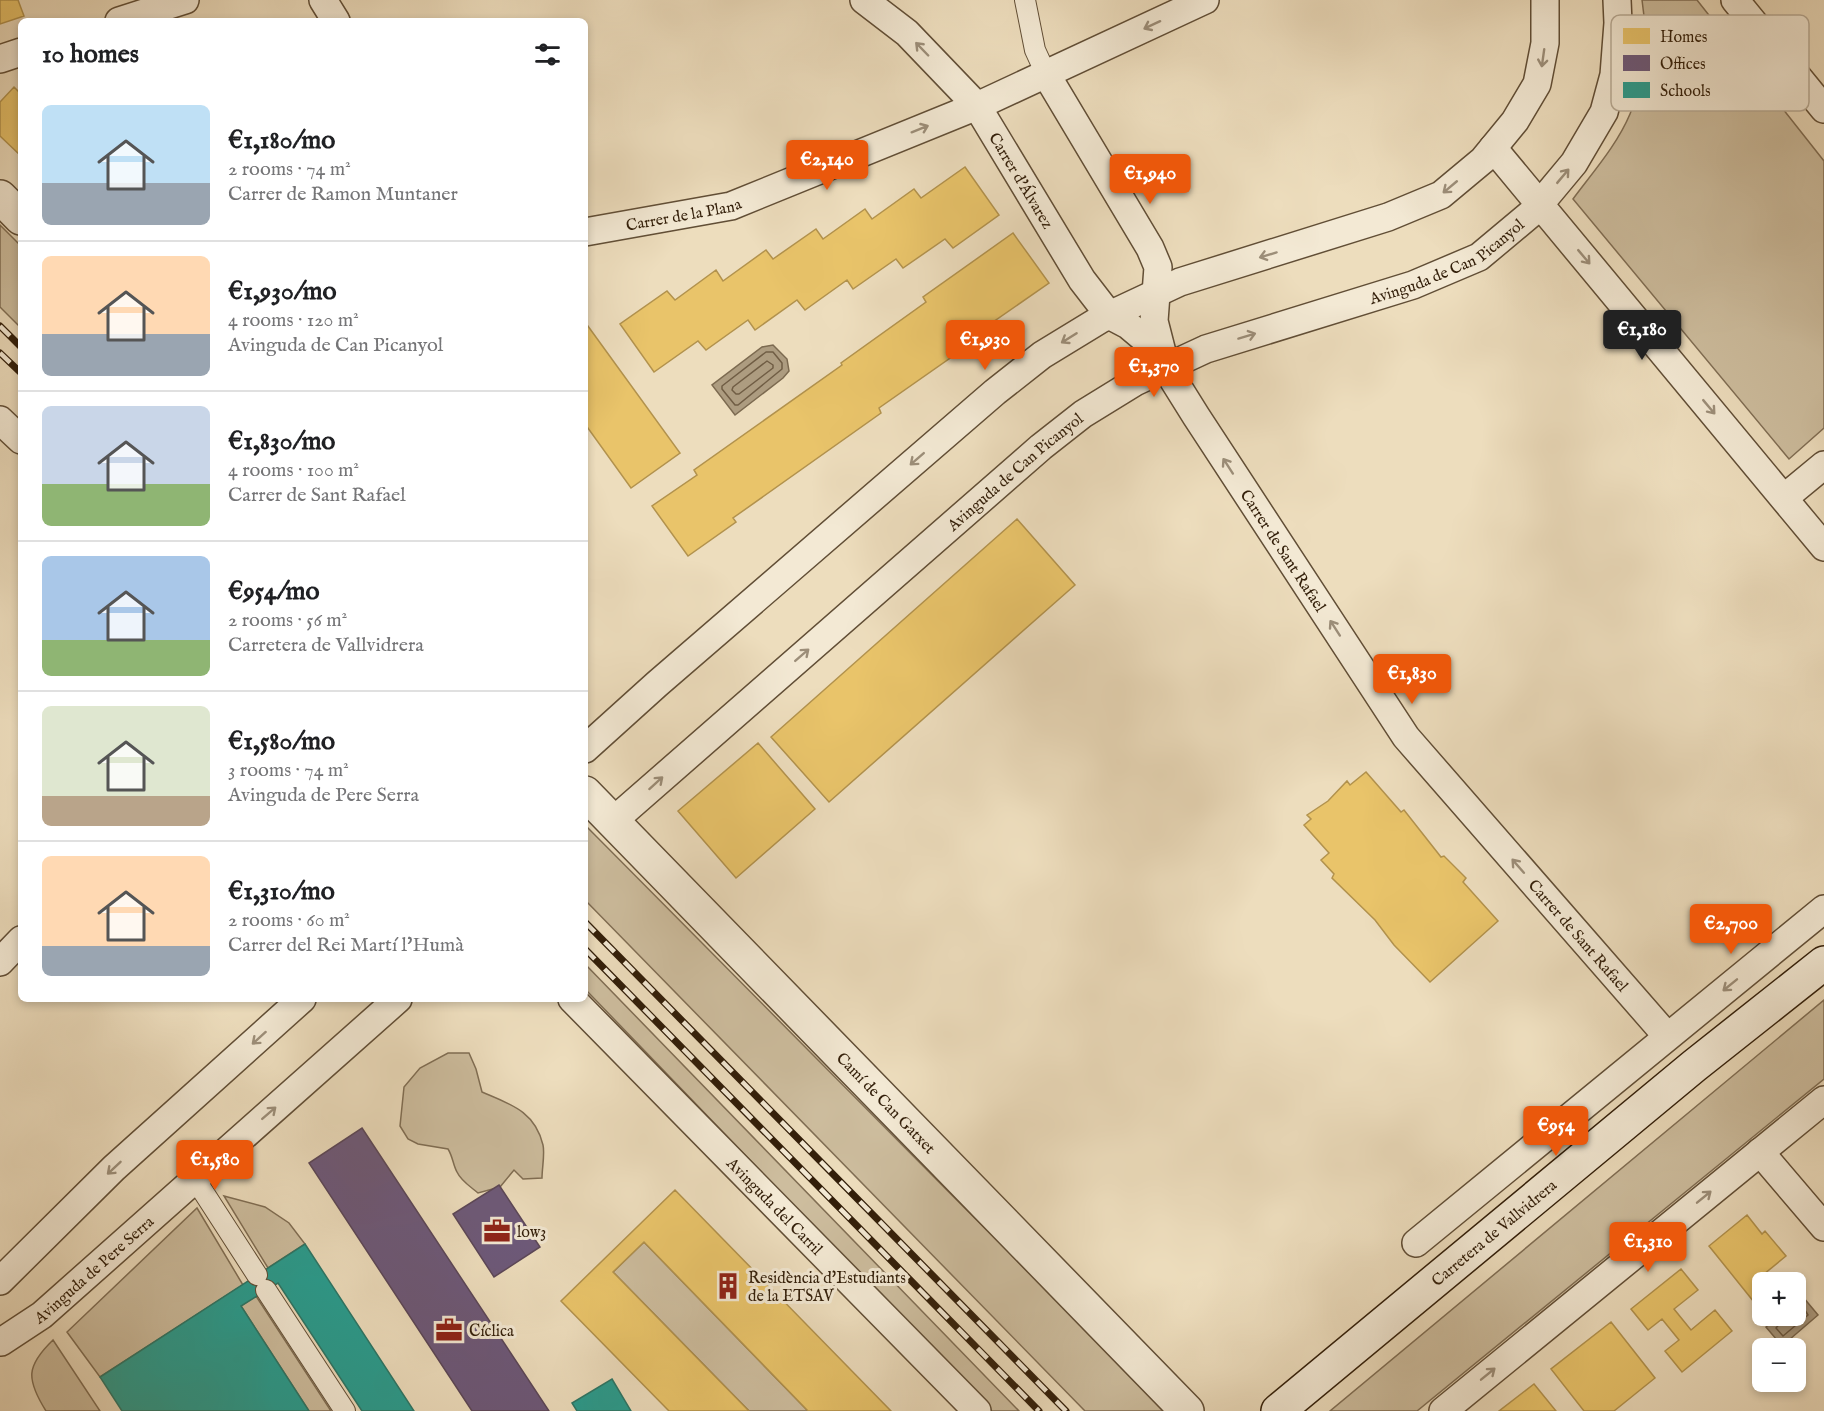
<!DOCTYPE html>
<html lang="en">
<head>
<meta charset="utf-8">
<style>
  body { margin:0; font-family:"IM FELL English",serif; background:#f6f6f6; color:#202124; height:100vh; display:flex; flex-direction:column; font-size:22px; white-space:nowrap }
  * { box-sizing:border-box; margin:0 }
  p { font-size:20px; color:#757577 }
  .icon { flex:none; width:33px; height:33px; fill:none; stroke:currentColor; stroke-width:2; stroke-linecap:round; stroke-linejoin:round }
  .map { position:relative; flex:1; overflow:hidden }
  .side { position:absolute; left:18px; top:18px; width:570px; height:984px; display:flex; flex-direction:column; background:#fff; border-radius:9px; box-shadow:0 3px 9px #0003 }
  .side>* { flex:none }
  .controls { position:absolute; left:1752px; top:1272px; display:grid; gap:12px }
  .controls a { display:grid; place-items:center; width:54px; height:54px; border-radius:9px; background:#fff; box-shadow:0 3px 9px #0003; font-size:30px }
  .price { position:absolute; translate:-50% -51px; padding:0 14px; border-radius:6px; background:#ea580c; color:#fff; font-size:20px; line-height:39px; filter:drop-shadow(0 2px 3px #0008) }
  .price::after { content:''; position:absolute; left:50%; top:36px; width:18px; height:14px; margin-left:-9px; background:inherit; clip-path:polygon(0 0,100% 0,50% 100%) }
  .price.selected { background:#222; color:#fff }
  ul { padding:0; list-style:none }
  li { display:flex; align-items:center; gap:18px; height:150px; padding:0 24px }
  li+li { border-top:2px solid #e0e0e0 }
  li span { display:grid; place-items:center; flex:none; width:168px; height:120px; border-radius:9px; color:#555 }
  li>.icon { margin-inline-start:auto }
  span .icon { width:72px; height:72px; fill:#fffc; stroke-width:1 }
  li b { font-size:26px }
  h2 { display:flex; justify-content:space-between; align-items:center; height:72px; padding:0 24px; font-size:26px }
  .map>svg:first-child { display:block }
  .green { fill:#cdbd9e; stroke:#806e54; stroke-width:1.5 }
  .water { fill:#ad9c80; stroke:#7c6a50; stroke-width:1.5 }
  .homes { fill:#e9c46a; stroke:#b2924d; stroke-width:1.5 }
  .offices { fill:#6d597a; stroke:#5b4758; stroke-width:1.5 }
  .schools { fill:#2a9d8f; stroke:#2c7767; stroke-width:1.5 }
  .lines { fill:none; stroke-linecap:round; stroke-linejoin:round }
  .shore { stroke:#705d44; stroke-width:1.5 }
  .pedestrian-casing { stroke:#614e36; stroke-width:22 }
  .minor-casing { stroke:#614e36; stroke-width:30 }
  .tertiary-casing { stroke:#614e36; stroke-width:36 }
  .secondary-casing { stroke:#321e09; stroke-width:36 }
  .pedestrian { stroke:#f3e9d4; stroke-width:20 }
  .minor { stroke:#f3e9d4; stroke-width:27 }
  .tertiary { stroke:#f3e9d4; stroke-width:33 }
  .secondary { stroke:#f3e9d4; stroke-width:33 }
  .rail-casing { stroke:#321e09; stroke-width:7 }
  .rail { stroke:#f3e9d4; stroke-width:4.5; stroke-dasharray:14; stroke-linecap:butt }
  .oneway { stroke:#9c8e79 }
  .labels { text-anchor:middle; stroke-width:6; stroke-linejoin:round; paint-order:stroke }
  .street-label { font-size:16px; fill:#321e09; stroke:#f3e9d4 }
  .poi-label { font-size:16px; fill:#321e09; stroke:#f3e9d4; text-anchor:start }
  .key { fill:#f3e9d4; stroke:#b9ac97; stroke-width:1.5 }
  .key-label { font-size:16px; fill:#321e09 }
</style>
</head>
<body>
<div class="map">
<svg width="1824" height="1411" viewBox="0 0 1824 1411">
  <rect width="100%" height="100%" fill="#edddbd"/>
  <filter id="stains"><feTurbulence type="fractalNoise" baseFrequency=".00333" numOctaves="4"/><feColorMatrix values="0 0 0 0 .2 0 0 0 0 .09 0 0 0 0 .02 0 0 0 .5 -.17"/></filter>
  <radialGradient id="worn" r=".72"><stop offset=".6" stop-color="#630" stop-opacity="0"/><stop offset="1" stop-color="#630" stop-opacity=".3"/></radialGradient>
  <!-- green -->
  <path class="green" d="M 1642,0 L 1697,0 L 1824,161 L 1824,428 L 1789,459 L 1573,199 C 1593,172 1617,145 1630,114 C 1645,81 1648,36 1642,0 Z
    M 0,225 L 21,246 L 21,328 L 0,307 Z
    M 585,825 L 1166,1411 L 1085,1411 L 585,900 Z
    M 585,964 L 1019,1411 L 992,1411 L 585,989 Z
    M 1824,1000 L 1824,1079 L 1417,1411 L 1330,1411 Z
    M 448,1053 L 469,1053 L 476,1069 L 482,1092 C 510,1104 535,1111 543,1145 C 545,1154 542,1168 542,1178 L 523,1179 L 514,1170 L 500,1187 L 478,1193 C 471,1187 461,1181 457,1172 C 453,1165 453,1157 448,1149 L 418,1144 L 408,1139 L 400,1126 L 404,1087 L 420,1068 Z
    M 224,1196 L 265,1207 L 289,1223 L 305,1244 L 268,1268 Z
    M 197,1208 L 243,1285 L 100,1377 L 67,1332 Z
    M 644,1242 L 808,1411 L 749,1411 L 613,1272 Z
    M 256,1296 L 331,1411 L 309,1411 L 241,1306 Z
    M 53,1340 L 100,1411 L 46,1411 C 26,1379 26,1366 53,1340 Z"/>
  <!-- water -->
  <path class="water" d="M 773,345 L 787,359 L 789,371 L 783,378 L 735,415 L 712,385 L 762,347 Z
    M 1803,1297 L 1818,1315 L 1782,1346 L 1766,1327 L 1780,1316 L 1796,1316 L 1796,1303 Z"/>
  <!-- homes -->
  <path class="homes" d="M 0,0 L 18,0 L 24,16 L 0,24 Z
    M 14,87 L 21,94 L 21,156 L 0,136 L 0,102 Z
    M 965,167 L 999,215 L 953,248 L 945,239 L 903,268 L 896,259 L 853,289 L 847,280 L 805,310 L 797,300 L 755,330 L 748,320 L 706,350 L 698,341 L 654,372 L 620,324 L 667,291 L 675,300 L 716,270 L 723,281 L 766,250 L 773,259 L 816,229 L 823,239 L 865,209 L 872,219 L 914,189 L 921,198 Z
    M 1013,233 L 1049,283 L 960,345 L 963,349 L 879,408 L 881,413 L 733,518 L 736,522 L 688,556 L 652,506 L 697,475 L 694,470 L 842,365 L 841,363 L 926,302 L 923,297 Z
    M 585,322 L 680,453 L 631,488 L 585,424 Z
    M 1017,519 L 1075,585 L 829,802 L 771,737 Z
    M 758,743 L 815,809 L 736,878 L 678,811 Z
    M 1366,772 L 1401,812 L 1404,810 L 1441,857 L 1444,856 L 1466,878 L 1463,882 L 1498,921 L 1430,982 L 1394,945 L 1375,920 L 1332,878 L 1334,874 L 1321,860 L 1329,853 L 1304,825 L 1311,819 L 1307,815 L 1328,801 L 1347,781 L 1350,785 Z
    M 675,1190 L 891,1411 L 808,1411 L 644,1242 L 613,1272 L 749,1411 L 669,1411 L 561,1301 Z
    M 1747,1215 L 1762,1234 L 1765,1231 L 1786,1256 L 1758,1279 L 1762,1285 L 1762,1293 L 1754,1302 L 1709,1246 Z
    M 1681,1269 L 1698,1290 L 1674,1309 L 1691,1330 L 1715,1310 L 1732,1331 L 1682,1372 L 1665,1351 L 1679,1340 L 1662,1319 L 1648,1330 L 1631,1309 Z
    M 1611,1322 L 1655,1378 L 1614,1411 L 1584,1411 L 1551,1369 Z
    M 1534,1384 L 1556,1411 L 1499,1411 Z"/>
  <!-- offices -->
  <path class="offices" d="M 362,1128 L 549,1411 L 472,1411 L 309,1163 Z
    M 499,1185 L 540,1247 L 494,1277 L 453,1214 Z"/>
  <!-- schools -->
  <path class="schools" d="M 305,1244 L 414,1411 L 362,1411 L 278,1283 L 241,1306 L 309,1411 L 122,1411 L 100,1377 Z
    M 612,1379 L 631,1411 L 577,1411 L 572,1403 Z"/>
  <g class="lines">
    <!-- shore -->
    <path class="shore" d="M 766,352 L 773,352 L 782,363 L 782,369 L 738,405 L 735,405 L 722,389 L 722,386 Z
      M 767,361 L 773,365 L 773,368 L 739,394 L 736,394 L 732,390 L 733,387 Z
      M 1783,1316 L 1782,1321 L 1776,1328 L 1783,1336 L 1808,1315 L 1803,1307 L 1796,1307"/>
    <defs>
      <path id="pedestrian" d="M 1025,0 L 1035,50 L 1046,74
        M 195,1179 L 257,1275
        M 266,1290 L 345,1411"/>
      <g id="minor">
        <path d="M 323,0 L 336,21"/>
        <path id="s1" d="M 864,0 L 907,33 L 977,106 L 1082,280 L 1109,315 L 1128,325 L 1147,341 L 1161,361"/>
        <path d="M 1735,0 L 1824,109"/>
        <path d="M 119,21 L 185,0"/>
        <path d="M 0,59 L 21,52"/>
        <path id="s2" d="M 1046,74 L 1150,248 L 1158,267 L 1154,321 L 1166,368 L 1196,416 L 1406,737 L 1667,1036"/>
        <path d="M 1493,148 L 1824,547"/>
        <path id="s3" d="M 585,232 L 731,206 L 977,106 L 1205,0"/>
        <path d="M 0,420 L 21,440"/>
        <path d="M 1784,498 L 1824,465"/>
        <path d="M 585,749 L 657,684 L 995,392 L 1042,355 L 1101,319 L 1180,282 L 1388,217 L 1441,195 L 1483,160 L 1515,121 L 1537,84 L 1545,43 L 1545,0"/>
        <path id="s4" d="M 612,822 L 1041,447 L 1083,414 L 1135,382 L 1206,349 L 1413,285 L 1479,257 L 1534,211 L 1574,163 L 1604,112 L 1614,75 L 1618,23 L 1617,0"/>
        <path d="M 0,962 L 21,940"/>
        <path id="s5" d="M 572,999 L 977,1411"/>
        <path d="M 1760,1152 L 1824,1227"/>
        <path d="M 1416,1243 L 1824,909"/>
        <path d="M 0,1281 L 114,1168 L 302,999"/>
        <path id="s6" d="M 1,1342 L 42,1315 L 398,999"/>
        <path d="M 1443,1411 L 1824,1100"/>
      </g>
      <g id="tertiary">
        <path d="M 0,197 L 21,218"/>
        <path id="s7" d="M 585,793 L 1187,1411"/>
      </g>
      <g id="secondary">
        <path id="s8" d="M 1278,1411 L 1694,1066 L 1824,963"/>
      </g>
    </defs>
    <!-- pedestrian casing -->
    <use href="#pedestrian" class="pedestrian-casing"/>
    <!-- minor casing -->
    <use href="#minor" class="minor-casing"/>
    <!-- tertiary casing -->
    <use href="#tertiary" class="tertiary-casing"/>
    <!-- secondary casing -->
    <use href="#secondary" class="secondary-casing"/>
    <!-- pedestrian -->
    <use href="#pedestrian" class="pedestrian"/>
    <!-- minor -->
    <use href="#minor" class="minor"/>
    <!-- tertiary -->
    <use href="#tertiary" class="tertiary"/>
    <!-- secondary -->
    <use href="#secondary" class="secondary"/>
    <defs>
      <path id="rail" d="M 0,326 L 21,347
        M 0,353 L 21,373
        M 585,922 L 1066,1411
        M 585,949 L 1039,1411"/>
    </defs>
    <!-- rail casing -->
    <use href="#rail" class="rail-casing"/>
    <!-- rail -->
    <use href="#rail" class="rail"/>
  </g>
  <!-- one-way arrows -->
  <defs><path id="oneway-shaft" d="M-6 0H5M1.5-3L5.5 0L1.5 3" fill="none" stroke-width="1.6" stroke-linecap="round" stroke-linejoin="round" transform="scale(1.5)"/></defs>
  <g class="oneway">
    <use href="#oneway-shaft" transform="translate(1152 25) rotate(155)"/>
    <use href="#oneway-shaft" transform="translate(922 49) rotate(-134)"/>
    <use href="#oneway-shaft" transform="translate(1543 58) rotate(98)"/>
    <use href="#oneway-shaft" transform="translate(920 129) rotate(-22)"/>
    <use href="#oneway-shaft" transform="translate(1563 176) rotate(-50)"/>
    <use href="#oneway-shaft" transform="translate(1450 187) rotate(140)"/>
    <use href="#oneway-shaft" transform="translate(1268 255) rotate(163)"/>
    <use href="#oneway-shaft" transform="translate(1584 257) rotate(50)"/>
    <use href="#oneway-shaft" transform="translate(1247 336) rotate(-17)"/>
    <use href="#oneway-shaft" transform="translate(1069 338) rotate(148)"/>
    <use href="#oneway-shaft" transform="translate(1709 407) rotate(50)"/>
    <use href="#oneway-shaft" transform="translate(917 459) rotate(139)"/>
    <use href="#oneway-shaft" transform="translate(1228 466) rotate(-123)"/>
    <use href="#oneway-shaft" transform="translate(1335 628) rotate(-123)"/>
    <use href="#oneway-shaft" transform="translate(802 655) rotate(-41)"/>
    <use href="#oneway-shaft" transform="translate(656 783) rotate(-42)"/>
    <use href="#oneway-shaft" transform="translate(1518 866) rotate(-131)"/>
    <use href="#oneway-shaft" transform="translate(1730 985) rotate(141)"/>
    <use href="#oneway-shaft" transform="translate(259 1038) rotate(138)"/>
    <use href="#oneway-shaft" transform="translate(269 1113) rotate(-41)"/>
    <use href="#oneway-shaft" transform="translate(114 1168) rotate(137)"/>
    <use href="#oneway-shaft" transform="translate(1704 1197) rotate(-39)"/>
    <use href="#oneway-shaft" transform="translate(1488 1374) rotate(-39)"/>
  </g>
  <!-- icons -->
  <defs>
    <symbol id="office-bare" viewBox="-9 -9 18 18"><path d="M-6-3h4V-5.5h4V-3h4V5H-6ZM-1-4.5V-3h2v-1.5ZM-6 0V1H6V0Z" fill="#8f2418" stroke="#f3e9d4" stroke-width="2.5" paint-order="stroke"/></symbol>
    <symbol id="building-bare" viewBox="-9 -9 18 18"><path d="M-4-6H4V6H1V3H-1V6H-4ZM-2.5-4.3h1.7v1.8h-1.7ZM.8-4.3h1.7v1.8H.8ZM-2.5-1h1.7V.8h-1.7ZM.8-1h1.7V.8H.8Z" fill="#8f2418" stroke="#f3e9d4" stroke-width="2.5" paint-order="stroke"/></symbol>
  </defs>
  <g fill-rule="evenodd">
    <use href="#office-bare" x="478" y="1212" width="38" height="38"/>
    <use href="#building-bare" x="709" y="1267" width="38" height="38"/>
    <use href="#office-bare" x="430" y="1311" width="38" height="38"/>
  </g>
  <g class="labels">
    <!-- street labels -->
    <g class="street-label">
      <text dy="6" stroke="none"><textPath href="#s1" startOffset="242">Carrer d'Álvarez</textPath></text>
      <text dy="6" stroke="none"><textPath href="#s3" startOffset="100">Carrer de la Plana</textPath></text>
      <text dy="6" stroke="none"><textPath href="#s4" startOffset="1020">Avinguda de Can Picanyol</textPath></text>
      <text dy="6" stroke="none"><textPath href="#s4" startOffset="534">Avinguda de Can Picanyol</textPath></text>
      <text dy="6" stroke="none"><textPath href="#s2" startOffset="543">Carrer de Sant Rafael</textPath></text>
      <text dy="6" stroke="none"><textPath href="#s2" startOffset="1029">Carrer de Sant Rafael</textPath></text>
      <text dy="6" stroke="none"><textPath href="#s7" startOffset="432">Camí de Can Gatxet</textPath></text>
      <text dy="6" stroke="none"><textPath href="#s5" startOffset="290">Avinguda del Carril</textPath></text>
      <text dy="6" stroke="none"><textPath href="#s8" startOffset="280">Carretera de Vallvidrera</textPath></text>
      <text dy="6" stroke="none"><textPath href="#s6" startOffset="118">Avinguda de Pere Serra</textPath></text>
    </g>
    <!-- poi labels -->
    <g class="poi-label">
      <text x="517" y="1237">low3</text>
      <text x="748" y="1283">Residència d'Estudiants<tspan x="748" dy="18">de la ETSAV</tspan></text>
      <text x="469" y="1336">Cíclica</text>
    </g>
  </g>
  <!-- legend -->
  <rect x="1611" y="15" width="198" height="96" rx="9" class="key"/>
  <rect x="1623" y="28" width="27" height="16" fill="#e9c46a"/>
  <rect x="1623" y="55" width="27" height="16" fill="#6d597a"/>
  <rect x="1623" y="82" width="27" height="16" fill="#2a9d8f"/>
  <g class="key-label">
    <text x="1660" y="42">Homes</text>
    <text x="1660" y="69">Offices</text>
    <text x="1660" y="96">Schools</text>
  </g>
  <rect width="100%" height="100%" filter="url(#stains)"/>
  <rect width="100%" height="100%" fill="url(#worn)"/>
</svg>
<div class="controls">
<a>+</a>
<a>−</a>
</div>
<b class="price" style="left:827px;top:191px">€2,140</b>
<b class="price" style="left:1150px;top:205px">€1,940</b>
<b class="price selected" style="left:1642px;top:361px">€1,180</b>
<b class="price" style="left:985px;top:371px">€1,930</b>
<b class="price" style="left:1154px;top:398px">€1,370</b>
<b class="price" style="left:1412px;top:705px">€1,830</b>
<b class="price" style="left:1731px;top:955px">€2,700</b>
<b class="price" style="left:1556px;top:1157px">€954</b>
<b class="price" style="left:215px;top:1191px">€1,580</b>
<b class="price" style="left:1648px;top:1273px">€1,310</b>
<section class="side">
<h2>10 homes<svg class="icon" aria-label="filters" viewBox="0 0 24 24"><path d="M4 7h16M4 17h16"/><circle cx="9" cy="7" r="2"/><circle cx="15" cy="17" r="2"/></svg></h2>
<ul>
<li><span style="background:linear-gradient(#bfe0f5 65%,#9aa5b1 0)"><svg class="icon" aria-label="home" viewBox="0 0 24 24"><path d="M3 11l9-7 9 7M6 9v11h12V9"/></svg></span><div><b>€1,180/mo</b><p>2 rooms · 74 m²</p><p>Carrer de Ramon Muntaner</p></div></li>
<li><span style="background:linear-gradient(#ffd9b3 65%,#9aa5b1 0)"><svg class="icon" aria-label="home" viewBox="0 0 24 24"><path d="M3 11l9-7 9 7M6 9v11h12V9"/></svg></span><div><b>€1,930/mo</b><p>4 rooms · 120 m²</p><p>Avinguda de Can Picanyol</p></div></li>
<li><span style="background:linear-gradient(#c9d6e8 65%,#8fb573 0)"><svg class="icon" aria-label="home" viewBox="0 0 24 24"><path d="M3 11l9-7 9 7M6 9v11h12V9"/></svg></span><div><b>€1,830/mo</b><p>4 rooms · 100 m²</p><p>Carrer de Sant Rafael</p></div></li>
<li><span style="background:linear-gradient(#a9c7e8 70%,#8fb573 0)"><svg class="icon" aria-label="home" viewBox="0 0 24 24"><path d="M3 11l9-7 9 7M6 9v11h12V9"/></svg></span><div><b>€954/mo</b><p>2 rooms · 56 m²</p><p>Carretera de Vallvidrera</p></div></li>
<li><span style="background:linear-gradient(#dfe7d0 75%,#b9a48a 0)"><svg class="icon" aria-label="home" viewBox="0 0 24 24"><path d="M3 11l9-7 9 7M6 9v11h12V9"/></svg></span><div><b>€1,580/mo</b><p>3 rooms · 74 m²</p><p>Avinguda de Pere Serra</p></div></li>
<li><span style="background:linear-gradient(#ffd9b3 75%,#9aa5b1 0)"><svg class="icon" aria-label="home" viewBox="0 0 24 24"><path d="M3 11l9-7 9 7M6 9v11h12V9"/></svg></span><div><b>€1,310/mo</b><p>2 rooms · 60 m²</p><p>Carrer del Rei Martí l'Humà</p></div></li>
</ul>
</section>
</div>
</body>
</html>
